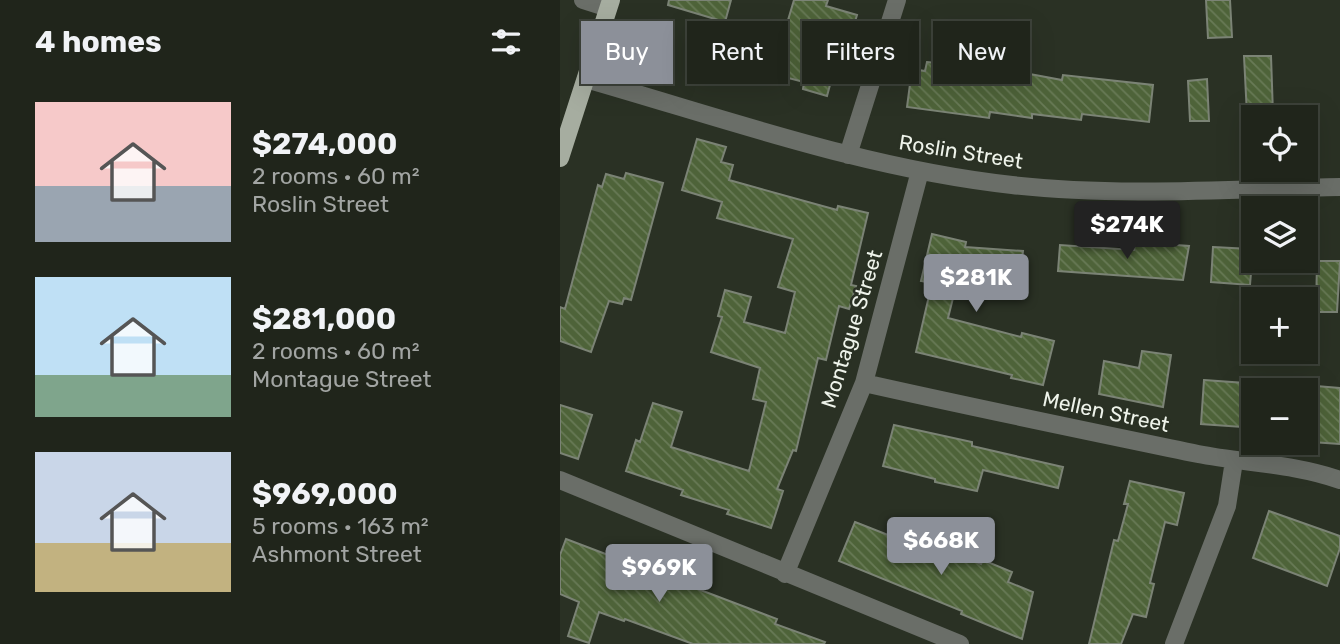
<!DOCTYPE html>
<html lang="en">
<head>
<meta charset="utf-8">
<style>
  body { margin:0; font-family:Rubik,sans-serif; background:#282d24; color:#f1f3f6; height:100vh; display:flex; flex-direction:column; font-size:26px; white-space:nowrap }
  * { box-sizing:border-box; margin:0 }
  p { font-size:23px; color:#a2a5a3 }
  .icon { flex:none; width:38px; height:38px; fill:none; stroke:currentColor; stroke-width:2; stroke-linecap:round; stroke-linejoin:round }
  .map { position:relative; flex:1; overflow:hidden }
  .drawer { display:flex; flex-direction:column; background:#20251b; width:560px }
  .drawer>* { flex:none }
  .banner { position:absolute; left:21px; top:21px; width:653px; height:63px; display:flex; gap:14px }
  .controls { position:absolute; left:681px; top:105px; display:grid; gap:14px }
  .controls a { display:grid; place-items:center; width:77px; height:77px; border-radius:0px; background:#20251b; box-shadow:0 7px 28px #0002,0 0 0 2px #3d423a; font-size:35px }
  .price { position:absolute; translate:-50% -60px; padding:0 16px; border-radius:7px; background:#8c9099; color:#fff; font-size:23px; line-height:46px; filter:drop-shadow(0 2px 4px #0008) }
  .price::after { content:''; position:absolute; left:50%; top:42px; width:21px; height:16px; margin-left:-10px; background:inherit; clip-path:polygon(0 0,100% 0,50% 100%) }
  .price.on { background:#222; color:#fff }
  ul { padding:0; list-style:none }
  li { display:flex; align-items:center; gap:21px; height:175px; padding:0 35px }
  li span { display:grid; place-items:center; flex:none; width:196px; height:140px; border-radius:0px; color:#555 }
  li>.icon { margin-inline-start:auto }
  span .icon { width:84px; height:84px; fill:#fffc; stroke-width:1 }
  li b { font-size:30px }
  h2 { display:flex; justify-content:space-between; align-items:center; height:84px; padding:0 35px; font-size:30px }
  .chip { padding:0 24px; border-radius:0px; background:#20251b; box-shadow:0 7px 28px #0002,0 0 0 2px #3d423a; font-size:24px; line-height:63px }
  .chip.on { background:#8c9099; color:#fff }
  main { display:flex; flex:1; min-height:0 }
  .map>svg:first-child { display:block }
  .building { fill:url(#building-back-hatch); stroke:#7b8375; stroke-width:2 }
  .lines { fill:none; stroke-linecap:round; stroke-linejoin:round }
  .minor { stroke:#6a6e68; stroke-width:18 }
  .major { stroke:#a6ada0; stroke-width:18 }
  .labels { text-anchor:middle; stroke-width:5; stroke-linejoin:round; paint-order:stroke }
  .street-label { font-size:21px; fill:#eef3ea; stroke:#2a3124 }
</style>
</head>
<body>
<main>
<section class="drawer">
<h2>4 homes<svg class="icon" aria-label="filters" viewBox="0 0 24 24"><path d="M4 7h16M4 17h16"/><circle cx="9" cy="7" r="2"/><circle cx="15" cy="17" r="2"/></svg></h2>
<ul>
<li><span style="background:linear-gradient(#f6c9c9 60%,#9aa5b1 0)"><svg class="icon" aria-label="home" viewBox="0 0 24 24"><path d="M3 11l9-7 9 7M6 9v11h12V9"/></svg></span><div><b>$274,000</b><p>2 rooms · 60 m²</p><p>Roslin Street</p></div></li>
<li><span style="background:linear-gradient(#bfe0f5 70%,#7fa58c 0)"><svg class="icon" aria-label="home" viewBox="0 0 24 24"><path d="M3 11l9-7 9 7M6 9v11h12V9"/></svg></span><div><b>$281,000</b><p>2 rooms · 60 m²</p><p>Montague Street</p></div></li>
<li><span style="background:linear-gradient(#c9d6e8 65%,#c2b280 0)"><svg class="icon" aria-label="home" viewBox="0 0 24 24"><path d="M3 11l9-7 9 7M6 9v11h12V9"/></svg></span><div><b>$969,000</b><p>5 rooms · 163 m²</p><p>Ashmont Street</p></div></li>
</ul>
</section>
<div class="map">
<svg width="780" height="644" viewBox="0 0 780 644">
  <defs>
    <pattern id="building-back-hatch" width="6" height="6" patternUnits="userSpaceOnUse" patternTransform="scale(1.75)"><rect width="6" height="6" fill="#4e6339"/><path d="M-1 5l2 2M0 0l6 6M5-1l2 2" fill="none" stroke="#687a56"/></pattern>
  </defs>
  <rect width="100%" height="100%" fill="#2a3124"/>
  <!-- building -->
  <path class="building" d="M 109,0 L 171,0 L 165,22 L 108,5 Z
    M 234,0 L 268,0 L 266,6 L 297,15 L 291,35 L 284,33 L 267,96 L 243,89 L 244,82 L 185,67 L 195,29 L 223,37 Z
    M 646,0 L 670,0 L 672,37 L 648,38 Z
    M 684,56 L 711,56 L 713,114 L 687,115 Z
    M 367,62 L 459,72 L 502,80 L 503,75 L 593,85 L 589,122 L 522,114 L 521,120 L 472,114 L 472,118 L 430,112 L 429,118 L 347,107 L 352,69 L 365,71 Z
    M 647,79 L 649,121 L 630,121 L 628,81 Z
    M 137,139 L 166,147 L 161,162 L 173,165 L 169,180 L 277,210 L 278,206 L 308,213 L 291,285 L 296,286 L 289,309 L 279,306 L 266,360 L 258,358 L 236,451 L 233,450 L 217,489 L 223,491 L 211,528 L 167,514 L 169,510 L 121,495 L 123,490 L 66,471 L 76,440 L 80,442 L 93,403 L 122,412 L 111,447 L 189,471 L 206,402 L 193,399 L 200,368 L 151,352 L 162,317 L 158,316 L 165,290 L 191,297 L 184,322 L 225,333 L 235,292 L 218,287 L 233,239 L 157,218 L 162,202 L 122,190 Z
    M 66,173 L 103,183 L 71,300 L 64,298 L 62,304 L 49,301 L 31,352 L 0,341 L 0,307 L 5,309 L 38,185 L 42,187 L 46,174 L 64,179 Z
    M 372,234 L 406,242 L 405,247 L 463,251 L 460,278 L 399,274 L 388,318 L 461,337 L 462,333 L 494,341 L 483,385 L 451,378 L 452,375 L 356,352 L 372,283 L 361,281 Z
    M 575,242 L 629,246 L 623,280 L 498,271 L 500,245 L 574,250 Z
    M 653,247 L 690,249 L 689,261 L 692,261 L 690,285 L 651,282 Z
    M 757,261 L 780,261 L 777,312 L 756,312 Z
    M 582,351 L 611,355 L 603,407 L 539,394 L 544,361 L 579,368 Z
    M 644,380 L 685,383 L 682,427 L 641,424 Z
    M 756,386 L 780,388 L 780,444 L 752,442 Z
    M 0,405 L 32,415 L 18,459 L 0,453 Z
    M 334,425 L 412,442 L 412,446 L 503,467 L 498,488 L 423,470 L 417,491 L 375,482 L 375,479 L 323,466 Z
    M 570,481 L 624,493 L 617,525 L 605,522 L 590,583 L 594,584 L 586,617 L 573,614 L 561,644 L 529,644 L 554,540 L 558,541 L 568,504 L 564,504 Z
    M 709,511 L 780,536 L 780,548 L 767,586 L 693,558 Z
    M 295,522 L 333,537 L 337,529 L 421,564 L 423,560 L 452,572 L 448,582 L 473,592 L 462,639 L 401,614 L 402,611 L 279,561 Z
    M 6,539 L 217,619 L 215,624 L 265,642 L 264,644 L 133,644 L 65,619 L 64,621 L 39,612 L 29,643 L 8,636 L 19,602 L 0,594 L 0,555 Z"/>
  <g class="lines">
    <!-- minor -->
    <path class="minor" d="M 23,0 L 48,8
      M 26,79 C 166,119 306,169 452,185 C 559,197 673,189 780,187
      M 288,155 L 337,0
      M 304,383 C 415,408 527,431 638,454 C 685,463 735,464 780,480
      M 0,480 L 400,644
      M 225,574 L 304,383 L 360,171
      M 614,644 L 667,506 L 674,461"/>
    <!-- major -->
    <path class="major" d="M 0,158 L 51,0"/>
  </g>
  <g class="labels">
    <!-- street labels -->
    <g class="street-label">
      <text transform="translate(401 152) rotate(9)" y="7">Roslin Street</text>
      <text transform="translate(292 329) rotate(-73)" y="7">Montague Street</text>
      <text transform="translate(546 412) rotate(12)" y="7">Mellen Street</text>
    </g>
  </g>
</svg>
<div class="controls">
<a><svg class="icon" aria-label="locate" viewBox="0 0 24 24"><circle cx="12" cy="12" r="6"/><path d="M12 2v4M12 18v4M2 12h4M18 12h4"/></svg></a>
<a><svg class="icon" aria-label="layers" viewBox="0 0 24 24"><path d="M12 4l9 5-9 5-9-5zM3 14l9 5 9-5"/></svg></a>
<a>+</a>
<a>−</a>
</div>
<b class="price on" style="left:567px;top:261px">$274K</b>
<b class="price" style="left:416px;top:314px">$281K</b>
<b class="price" style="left:381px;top:577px">$668K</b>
<b class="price" style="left:99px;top:604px">$969K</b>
<div class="banner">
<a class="chip on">Buy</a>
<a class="chip">Rent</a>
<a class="chip">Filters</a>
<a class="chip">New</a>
</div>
</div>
</main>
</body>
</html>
